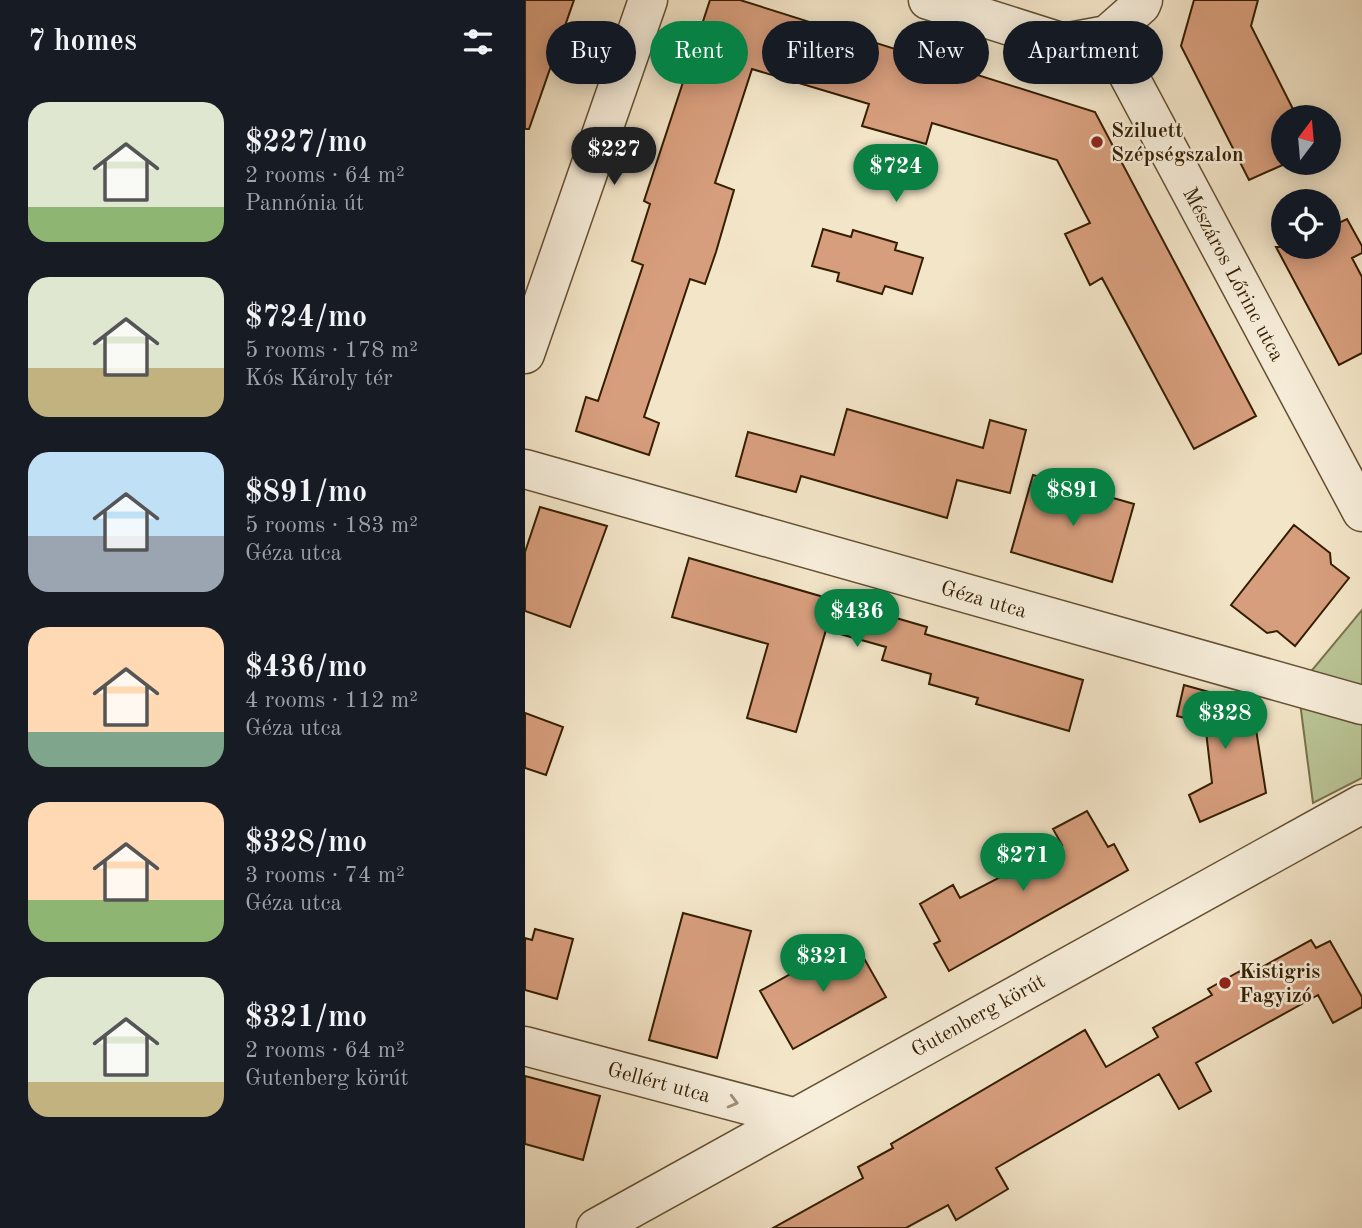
<!DOCTYPE html>
<html lang="en">
<head>
<meta charset="utf-8">
<style>
  body { margin:0; font-family:"Old Standard TT",serif; background:#242831; color:#f1f3f6; height:100vh; display:flex; flex-direction:column; font-size:26px; white-space:nowrap }
  * { box-sizing:border-box; margin:0 }
  p { font-size:23px; color:#9ea1a6 }
  .icon { flex:none; width:38px; height:38px; fill:none; stroke:currentColor; stroke-width:2; stroke-linecap:round; stroke-linejoin:round }
  .map { position:relative; flex:1; overflow:hidden }
  .details { display:flex; flex-direction:column; background:#171b24; width:525px }
  .details>* { flex:none }
  .guide { position:absolute; left:21px; top:21px; width:665px; height:63px; display:flex; gap:14px }
  .needle { width:46px; rotate:16deg }
  .fabs { position:absolute; left:746px; top:105px; display:grid; gap:14px }
  .fabs a { display:grid; place-items:center; width:70px; height:70px; border-radius:50%; background:#171b24; box-shadow:0 4px 18px #0003; font-size:35px }
  .price { position:absolute; translate:-50% -60px; padding:0 16px; border-radius:24px; background:#0b8043; color:#fff; font-size:23px; line-height:46px; filter:drop-shadow(0 2px 4px #0008) }
  .price::after { content:''; position:absolute; left:50%; top:42px; width:21px; height:16px; margin-left:-10px; background:inherit; clip-path:polygon(0 0,100% 0,50% 100%) }
  .price.selected { background:#222; color:#fff }
  ul { padding:0; list-style:none }
  li { display:flex; align-items:center; gap:21px; height:175px; padding:0 28px }
  li span { display:grid; place-items:center; flex:none; width:196px; height:140px; border-radius:21px; color:#555 }
  li>.icon { margin-inline-start:auto }
  span .icon { width:84px; height:84px; fill:#fffc; stroke-width:1 }
  li b { font-size:30px }
  h2 { display:flex; justify-content:space-between; align-items:center; height:84px; padding:0 28px; font-size:30px }
  .tag { padding:0 24px; border-radius:32px; background:#171b24; box-shadow:0 4px 18px #0003; font-size:24px; line-height:63px }
  .tag.selected { background:#0b8043; color:#fff }
  main { display:flex; flex:1; min-height:0 }
  .map>svg:first-child { display:block }
  .green { fill:#bac596; stroke:#78724b; stroke-width:2 }
  .building { fill:#d79e7d; stroke:#351e00; stroke-width:2 }
  .lines { fill:none; stroke-linecap:round; stroke-linejoin:round }
  .minor-casing { stroke:#645032; stroke-width:41 }
  .minor { stroke:#f7eedb; stroke-width:38 }
  .oneway { stroke:#a09078 }
  .poi-dot { fill:#8f2418; stroke:#f7eedb; stroke-width:2.5 }
  .labels { text-anchor:middle; stroke-width:5; stroke-linejoin:round; paint-order:stroke }
  .poi-label { font-size:21px; font-weight:bold; fill:#351e00; stroke:#f7eedb; text-anchor:start }
  .street-label { font-size:21px; fill:#351e00; stroke:#f7eedb }
</style>
</head>
<body>
<main>
<section class="details">
<h2>7 homes<svg class="icon" aria-label="filters" viewBox="0 0 24 24"><path d="M4 7h16M4 17h16"/><circle cx="9" cy="7" r="2"/><circle cx="15" cy="17" r="2"/></svg></h2>
<ul>
<li><span style="background:linear-gradient(#dfe7d0 75%,#8fb573 0)"><svg class="icon" aria-label="home" viewBox="0 0 24 24"><path d="M3 11l9-7 9 7M6 9v11h12V9"/></svg></span><div><b>$227/mo</b><p>2 rooms · 64 m²</p><p>Pannónia út</p></div></li>
<li><span style="background:linear-gradient(#dfe7d0 65%,#c2b280 0)"><svg class="icon" aria-label="home" viewBox="0 0 24 24"><path d="M3 11l9-7 9 7M6 9v11h12V9"/></svg></span><div><b>$724/mo</b><p>5 rooms · 178 m²</p><p>Kós Károly tér</p></div></li>
<li><span style="background:linear-gradient(#bfe0f5 60%,#9aa5b1 0)"><svg class="icon" aria-label="home" viewBox="0 0 24 24"><path d="M3 11l9-7 9 7M6 9v11h12V9"/></svg></span><div><b>$891/mo</b><p>5 rooms · 183 m²</p><p>Géza utca</p></div></li>
<li><span style="background:linear-gradient(#ffd9b3 75%,#7fa58c 0)"><svg class="icon" aria-label="home" viewBox="0 0 24 24"><path d="M3 11l9-7 9 7M6 9v11h12V9"/></svg></span><div><b>$436/mo</b><p>4 rooms · 112 m²</p><p>Géza utca</p></div></li>
<li><span style="background:linear-gradient(#ffd9b3 70%,#8fb573 0)"><svg class="icon" aria-label="home" viewBox="0 0 24 24"><path d="M3 11l9-7 9 7M6 9v11h12V9"/></svg></span><div><b>$328/mo</b><p>3 rooms · 74 m²</p><p>Géza utca</p></div></li>
<li><span style="background:linear-gradient(#dfe7d0 75%,#c2b280 0)"><svg class="icon" aria-label="home" viewBox="0 0 24 24"><path d="M3 11l9-7 9 7M6 9v11h12V9"/></svg></span><div><b>$321/mo</b><p>2 rooms · 64 m²</p><p>Gutenberg körút</p></div></li>
</ul>
</section>
<div class="map">
<svg width="837" height="1228" viewBox="0 0 837 1228">
  <rect width="100%" height="100%" fill="#f3e5c8"/>
  <filter id="stains"><feTurbulence type="fractalNoise" baseFrequency=".00286" numOctaves="4"/><feColorMatrix values="0 0 0 0 .2 0 0 0 0 .09 0 0 0 0 .02 0 0 0 .5 -.17"/></filter>
  <radialGradient id="worn" r=".72"><stop offset=".6" stop-color="#630" stop-opacity="0"/><stop offset="1" stop-color="#630" stop-opacity=".3"/></radialGradient>
  <!-- green -->
  <path class="green" d="M 837,610 L 837,778 L 788,803 L 773,687 Z"/>
  <!-- building -->
  <path class="building" d="M 0,0 L 49,0 L 4,129 L 0,129 Z
    M 185,0 L 215,0 L 570,112 L 731,416 L 669,449 L 577,278 L 565,285 L 540,234 L 565,223 L 532,160 L 407,123 L 401,144 L 337,126 L 344,104 L 227,69 L 190,183 L 209,190 L 191,252 L 180,284 L 165,279 L 119,417 L 134,423 L 124,455 L 51,431 L 61,397 L 73,401 L 118,265 L 107,261 L 125,204 L 119,201 Z
    M 669,0 L 733,0 L 726,26 L 772,117 L 758,117 L 758,163 L 762,163 L 724,180 L 656,46 Z
    M 822,219 L 837,246 L 837,253 L 827,258 L 837,277 L 837,353 L 814,365 L 751,247 L 803,247 L 803,228 Z
    M 298,229 L 326,237 L 328,230 L 372,243 L 370,250 L 398,258 L 387,294 L 360,286 L 357,294 L 312,281 L 314,273 L 287,266 Z
    M 322,409 L 458,448 L 465,420 L 501,430 L 485,493 L 432,480 L 422,518 L 276,476 L 271,492 L 211,476 L 223,432 L 309,455 Z
    M 508,475 L 609,504 L 587,582 L 486,552 Z
    M 15,507 L 82,526 L 45,627 L 0,611 L 0,552 Z
    M 769,525 L 805,553 L 806,564 L 824,578 L 770,646 L 752,631 L 742,633 L 706,605 Z
    M 164,558 L 402,627 L 400,634 L 558,680 L 544,731 L 451,704 L 453,698 L 404,684 L 406,674 L 357,660 L 361,647 L 301,630 L 271,732 L 222,718 L 243,644 L 147,617 Z
    M 659,685 L 727,704 L 741,793 L 675,822 L 664,795 L 687,783 L 680,723 L 652,716 Z
    M 0,713 L 38,727 L 21,775 L 0,768 Z
    M 562,811 L 583,847 L 589,844 L 603,870 L 424,971 L 409,944 L 415,941 L 395,904 L 428,885 L 435,898 L 537,845 L 528,829 Z
    M 158,913 L 226,931 L 192,1058 L 124,1040 Z
    M 10,929 L 48,939 L 32,999 L 0,990 L 0,938 L 7,940 Z
    M 328,939 L 361,997 L 268,1049 L 235,991 Z
    M 786,940 L 791,948 L 805,941 L 837,997 L 837,1007 L 808,1023 L 793,995 L 728,1031 L 671,1063 L 686,1091 L 654,1109 L 634,1074 L 471,1168 L 483,1189 L 431,1220 L 423,1205 L 381,1228 L 248,1228 L 338,1178 L 333,1167 L 368,1148 L 366,1144 L 560,1030 L 581,1067 L 633,1037 L 628,1028 L 687,995 L 683,989 L 715,971 L 719,977 Z
    M 0,1076 L 75,1096 L 58,1160 L 0,1144 Z"/>
  <g class="lines">
    <defs>
      <path id="minor" d="M 403,0 L 539,43 L 582,35 L 616,5 L 618,0
        M 582,35 L 837,512
        M 0,354 L 123,0
        M 0,469 L 837,705
        M 0,1046 L 268,1117
        M 71,1228 L 837,804"/>
    </defs>
    <!-- minor casing -->
    <use href="#minor" class="minor-casing"/>
    <!-- minor -->
    <use href="#minor" class="minor"/>
  </g>
  <!-- one-way arrows -->
  <defs><path id="oneway-chevron" d="M-2-3.5L2.5 0L-2 3.5" fill="none" stroke-width="1.6" stroke-linecap="round" stroke-linejoin="round" transform="scale(1.75)"/></defs>
  <use class="oneway" href="#oneway-chevron" transform="translate(208 1102) rotate(15)"/>
  <!-- markers -->
  <g class="poi-dot">
    <circle cx="572" cy="142" r="7"/>
    <circle cx="700" cy="983" r="7"/>
  </g>
  <g class="labels">
    <!-- poi labels -->
    <g class="poi-label">
      <text x="586" y="137">Sziluett<tspan x="586" dy="24">Szépségszalon</tspan></text>
      <text x="714" y="978">Kistigris<tspan x="714" dy="24">Fagyizó</tspan></text>
    </g>
    <!-- street labels -->
    <g class="street-label">
      <text transform="translate(709 274) rotate(62)" y="7">Mészáros Lőrinc utca</text>
      <text transform="translate(459 599) rotate(16)" y="7">Géza utca</text>
      <text transform="translate(453 1015) rotate(-29)" y="7">Gutenberg körút</text>
      <text transform="translate(134 1082) rotate(15)" y="7">Gellért utca</text>
    </g>
  </g>
  <rect width="100%" height="100%" filter="url(#stains)"/>
  <rect width="100%" height="100%" fill="url(#worn)"/>
</svg>
<div class="fabs">
<a><svg class="needle" viewBox="-14 -14 28 28"><path d="M0-13l5 13h-10z" fill="#e53935"/><path d="M0 13l5-13h-10z" fill="#9ea1a6"/></svg></a>
<a><svg class="icon" aria-label="locate" viewBox="0 0 24 24"><circle cx="12" cy="12" r="6"/><path d="M12 2v4M12 18v4M2 12h4M18 12h4"/></svg></a>
</div>
<b class="price selected" style="left:89px;top:187px">$227</b>
<b class="price" style="left:371px;top:204px">$724</b>
<b class="price" style="left:548px;top:528px">$891</b>
<b class="price" style="left:332px;top:649px">$436</b>
<b class="price" style="left:700px;top:751px">$328</b>
<b class="price" style="left:498px;top:893px">$271</b>
<b class="price" style="left:298px;top:994px">$321</b>
<div class="guide">
<a class="tag">Buy</a>
<a class="tag selected">Rent</a>
<a class="tag">Filters</a>
<a class="tag">New</a>
<a class="tag">Apartment</a>
</div>
</div>
</main>
</body>
</html>
